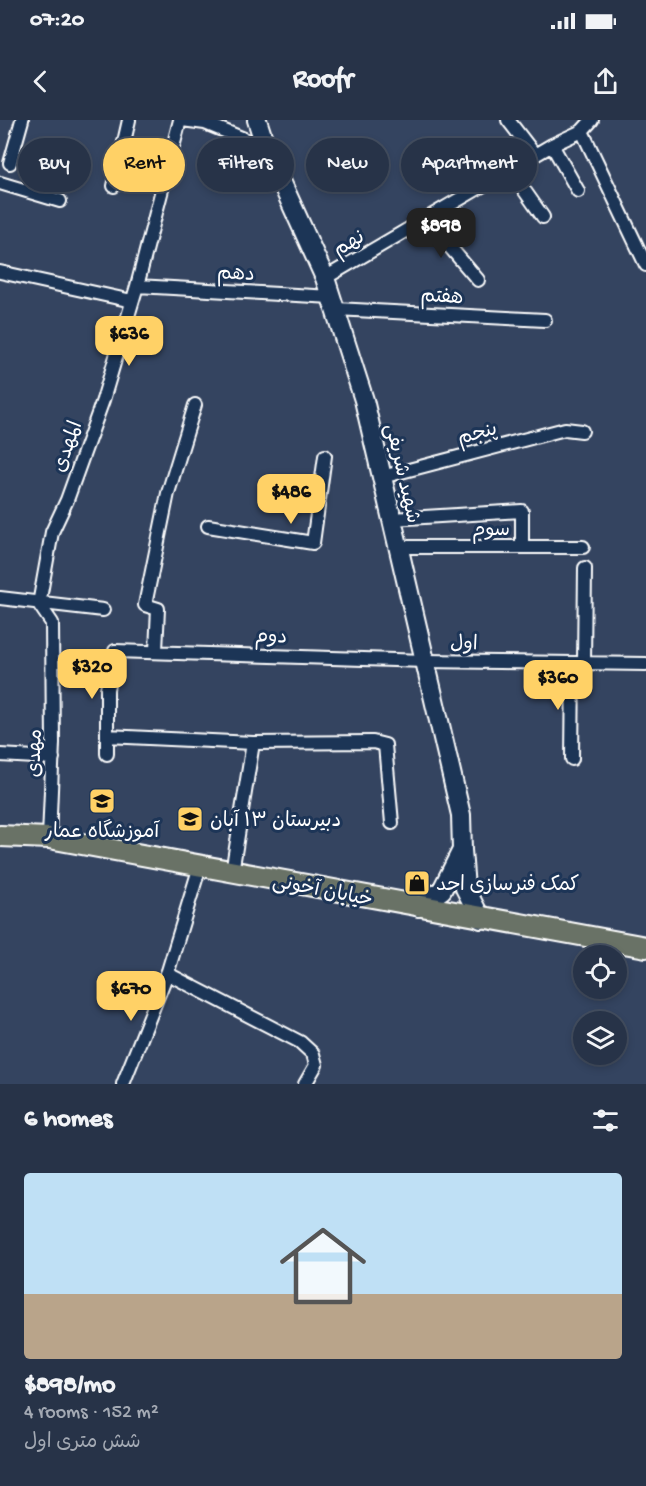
<!DOCTYPE html>
<html lang="en">
<head>
<meta charset="utf-8">
<style>
  body { margin:0; font-family:"Gochi Hand","Playpen Sans Arabic",sans-serif; background:#333f52; color:#f1f3f6; height:100vh; display:flex; flex-direction:column; font-size:22px; white-space:nowrap }
  * { box-sizing:border-box; margin:0 }
  p { font-size:20px; color:#a4aab4 }
  .icon { flex:none; width:33px; height:33px; fill:none; stroke:currentColor; stroke-width:2; stroke-linecap:round; stroke-linejoin:round }
  .map { position:relative; height:964px; overflow:hidden }
  .side { display:flex; flex-direction:column; background:#273348; flex:1 }
  .side>* { flex:none }
  .hud { position:absolute; left:18px; top:18px; width:610px; height:54px; display:flex; gap:12px }
  .tools { position:absolute; left:573px; top:825px; display:grid; gap:12px }
  .tools a { display:grid; place-items:center; width:54px; height:54px; border-radius:50%; background:#273348; box-shadow:0 3px 9px #0003,0 0 0 2px #434e60; font-size:30px }
  .price { position:absolute; translate:-50% -51px; padding:0 14px; border-radius:12px; background:#ffd166; color:#111; font-size:20px; line-height:39px; filter:drop-shadow(0 2px 3px #0008) }
  .price::after { content:''; position:absolute; left:50%; top:36px; width:18px; height:14px; margin-left:-9px; background:inherit; clip-path:polygon(0 0,100% 0,50% 100%) }
  .price.selected { background:#222; color:#fff }
  ul { padding:0; list-style:none }
  li { display:grid; align-content:center; gap:12px; height:318px; padding:0 24px }
  li span { display:grid; place-items:center; height:186px; border-radius:6px; color:#555 }
  li>.icon { margin-inline-start:auto }
  span .icon { width:108px; height:108px; fill:#fffc; stroke-width:1 }
  li b { font-size:26px }
  h2 { display:flex; justify-content:space-between; align-items:center; height:72px; padding:0 24px; font-size:26px }
  .tag { padding:0 21px; border-radius:27px; background:#273348; box-shadow:0 3px 9px #0003,0 0 0 2px #434e60; font-size:21px; line-height:54px }
  .tag.selected { background:#ffd166; color:#111 }
  .status { display:flex; justify-content:space-between; align-items:center; height:42px; padding:0 30px; background:#273348; direction:ltr }
  .status svg { height:16px; fill:currentColor }
  header { display:flex; justify-content:space-between; align-items:center; height:78px; padding:0 24px; background:#273348; font-size:27px; font-weight:700 }
  .map>svg:first-child { display:block }
  .lines { fill:none; stroke-linecap:round; stroke-linejoin:round }
  .minor-casing { stroke:#fff; stroke-width:16 }
  .secondary-casing { stroke:#fff; stroke-width:22 }
  .primary-casing { stroke:#fff; stroke-width:24 }
  .minor { stroke:#1d3557; stroke-width:12 }
  .secondary { stroke:#1d3557; stroke-width:18 }
  .primary { stroke:#697266; stroke-width:20 }
  .labels { text-anchor:middle; stroke-width:6; stroke-linejoin:round; paint-order:stroke }
  .street-label { font-size:20px; fill:#fff; stroke:#1d3557 }
  .poi-label { font-size:20px; fill:#fff; stroke:#1d3557; text-anchor:start }
</style>
</head>
<body>
<div class="status"><b>07:20</b><svg viewBox="0 0 49 12"><path d="M0 12V9h3v3zM5 12V6h3v6zM10 12V3h3v9zM15 12V0h3v12zM26 1h20v11H26zM47 4h2v5h-2z"/></svg></div>
<header><svg class="icon" aria-label="back" viewBox="0 0 24 24"><path d="M15 5l-7 7 7 7"/></svg>Roofr<svg class="icon" aria-label="share" viewBox="0 0 24 24"><path d="M12 15V3M7 8l5-5 5 5M5 13v7h14v-7"/></svg></header>
<div class="map">
<svg width="646" height="964" viewBox="0 0 646 964">
  <rect width="100%" height="100%" fill="#344460"/>
  <filter id="ink" filterUnits="userSpaceOnUse"><feTurbulence type="fractalNoise" baseFrequency=".0167" numOctaves="2"/><feDisplacementMap in="SourceGraphic" scale="12" xChannelSelector="R" yChannelSelector="G"/><feConvolveMatrix kernelMatrix="1 2 1 2 8 2 1 2 1" color-interpolation-filters="sRGB"/></filter>
  <g filter="url(#ink)">
    <g class="lines">
      <defs>
        <path id="minor" d="M 182,0 L 205,3 L 266,28
          M 508,0 L 535,35
          M 582,11 L 646,145
          M 552,25 L 578,71
          M 10,43 L 22,0
          M 510,50 L 543,97
          M 0,63 L 60,81
          M 114,66 L 129,0
          M 426,99 L 478,160
          M 0,152 L 132,181
          M 325,158 L 552,25 L 582,11 L 592,0
          M 137,166 L 332,177
          M 336,189 L 545,200
          M 382,357 L 565,309 L 582,311
          M 392,399 L 522,391 L 522,427
          M 208,406 L 313,423 L 325,336
          M 399,427 L 583,427
          M 0,478 L 103,490
          M 39,484 L 52,412 L 67,380 L 103,280 L 137,166 L 180,0
          M 39,484 L 52,503 L 53,623 L 49,718
          M 156,530 L 158,489 L 145,485 L 168,373 L 195,285
          M 584,543 L 585,448
          M 107,616 L 253,623 L 373,622 L 385,625 L 392,703
          M 107,634 L 107,569 L 115,531 L 425,541 L 646,544
          M 0,635 L 53,638
          M 572,639 L 573,543
          M 232,752 L 253,623
          M 168,851 L 172,856 L 300,922 L 313,934 L 316,945 L 305,964
          M 123,964 L 168,851 L 200,746"/>
        <path id="secondary" d="M 257,0 L 266,28 L 325,158 L 364,280 L 461,695 L 462,730
          M 419,787 L 442,770 L 462,730 L 465,768 L 481,799"/>
        <path id="primary" d="M 0,716 L 49,718 L 646,827"/>
      </defs>
      <!-- minor casing -->
      <use href="#minor" class="minor-casing"/>
      <!-- secondary casing -->
      <use href="#secondary" class="secondary-casing"/>
      <!-- primary casing -->
      <use href="#primary" class="primary-casing"/>
      <!-- minor -->
      <use href="#minor" class="minor"/>
      <!-- secondary -->
      <use href="#secondary" class="secondary"/>
      <!-- primary -->
      <use href="#primary" class="primary"/>
    </g>
  </g>
  <!-- icons -->
  <defs>
    <symbol id="school-square" viewBox="-11 -11 22 22"><rect x="-9" y="-9" width="18" height="18" rx="4" fill="#ffd166" stroke="#1d3557"/><path d="M0-5L7-2L0 1L-7-2ZM-4 1L0 2.5L4 1V4Q0 6-4 4Z" fill="#111"/></symbol>
    <symbol id="shop-square" viewBox="-11 -11 22 22"><rect x="-9" y="-9" width="18" height="18" rx="4" fill="#ffd166" stroke="#1d3557"/><path d="M-5-2.5h2.3a2.7 3.5 0 0 1 5.4 0H5L5.5 6h-11ZM-1.5-2.5h3a1.5 2.3 0 0 0-3 0Z" fill="#111"/></symbol>
  </defs>
  <g fill-rule="evenodd">
    <use href="#school-square" x="87" y="666" width="30" height="30"/>
    <use href="#school-square" x="175" y="684" width="30" height="30"/>
    <use href="#shop-square" x="402" y="748" width="30" height="30"/>
  </g>
  <g class="labels">
    <!-- street labels -->
    <g class="street-label">
      <text transform="translate(348 122) rotate(-30)" y="7">نهم</text>
      <text transform="translate(236 152) rotate(3)" y="7">دهم</text>
      <text transform="translate(442 175) rotate(3)" y="7">هفتم</text>
      <text transform="translate(477 312) rotate(-15)" y="7">پنجم</text>
      <text transform="translate(66 326) rotate(-70)" y="7">المهدی</text>
      <text transform="translate(404 353) rotate(77)" y="7">شهید شریفی</text>
      <text x="491" y="415">سوم</text>
      <text transform="translate(271 515) rotate(2)" y="7">دوم</text>
      <text transform="translate(464 522) rotate(1)" y="7">اول</text>
      <text transform="translate(33 633) rotate(-88)" y="7">مهدی</text>
      <text transform="translate(323 769) rotate(11)" y="7">خیابان آخونی</text>
    </g>
    <!-- poi labels -->
    <g class="poi-label">
      <text x="210" y="706">دبیرستان ۱۳ آبان</text>
      <text x="102" y="717" text-anchor="middle">آموزشگاه عمار</text>
      <text x="436" y="770">کمک فنرسازی احد</text>
    </g>
  </g>
</svg>
<div class="tools">
<a><svg class="icon" aria-label="locate" viewBox="0 0 24 24"><circle cx="12" cy="12" r="6"/><path d="M12 2v4M12 18v4M2 12h4M18 12h4"/></svg></a>
<a><svg class="icon" aria-label="layers" viewBox="0 0 24 24"><path d="M12 4l9 5-9 5-9-5zM3 14l9 5 9-5"/></svg></a>
</div>
<b class="price selected" style="left:441px;top:139px">$898</b>
<b class="price" style="left:129px;top:247px">$636</b>
<b class="price" style="left:291px;top:405px">$486</b>
<b class="price" style="left:92px;top:580px">$320</b>
<b class="price" style="left:558px;top:591px">$360</b>
<b class="price" style="left:131px;top:902px">$670</b>
<div class="hud">
<a class="tag">Buy</a>
<a class="tag selected">Rent</a>
<a class="tag">Filters</a>
<a class="tag">New</a>
<a class="tag">Apartment</a>
</div>
</div>
<section class="side">
<h2>6 homes<svg class="icon" aria-label="filters" viewBox="0 0 24 24"><path d="M4 7h16M4 17h16"/><circle cx="9" cy="7" r="2"/><circle cx="15" cy="17" r="2"/></svg></h2>
<ul>
<li><span style="background:linear-gradient(#bfe0f5 65%,#b9a48a 0)"><svg class="icon" aria-label="home" viewBox="0 0 24 24"><path d="M3 11l9-7 9 7M6 9v11h12V9"/></svg></span><div><b>$898/mo</b><p>4 rooms · 152 m²</p><p>شش متری اول</p></div></li>
</ul>
</section>
</body>
</html>
